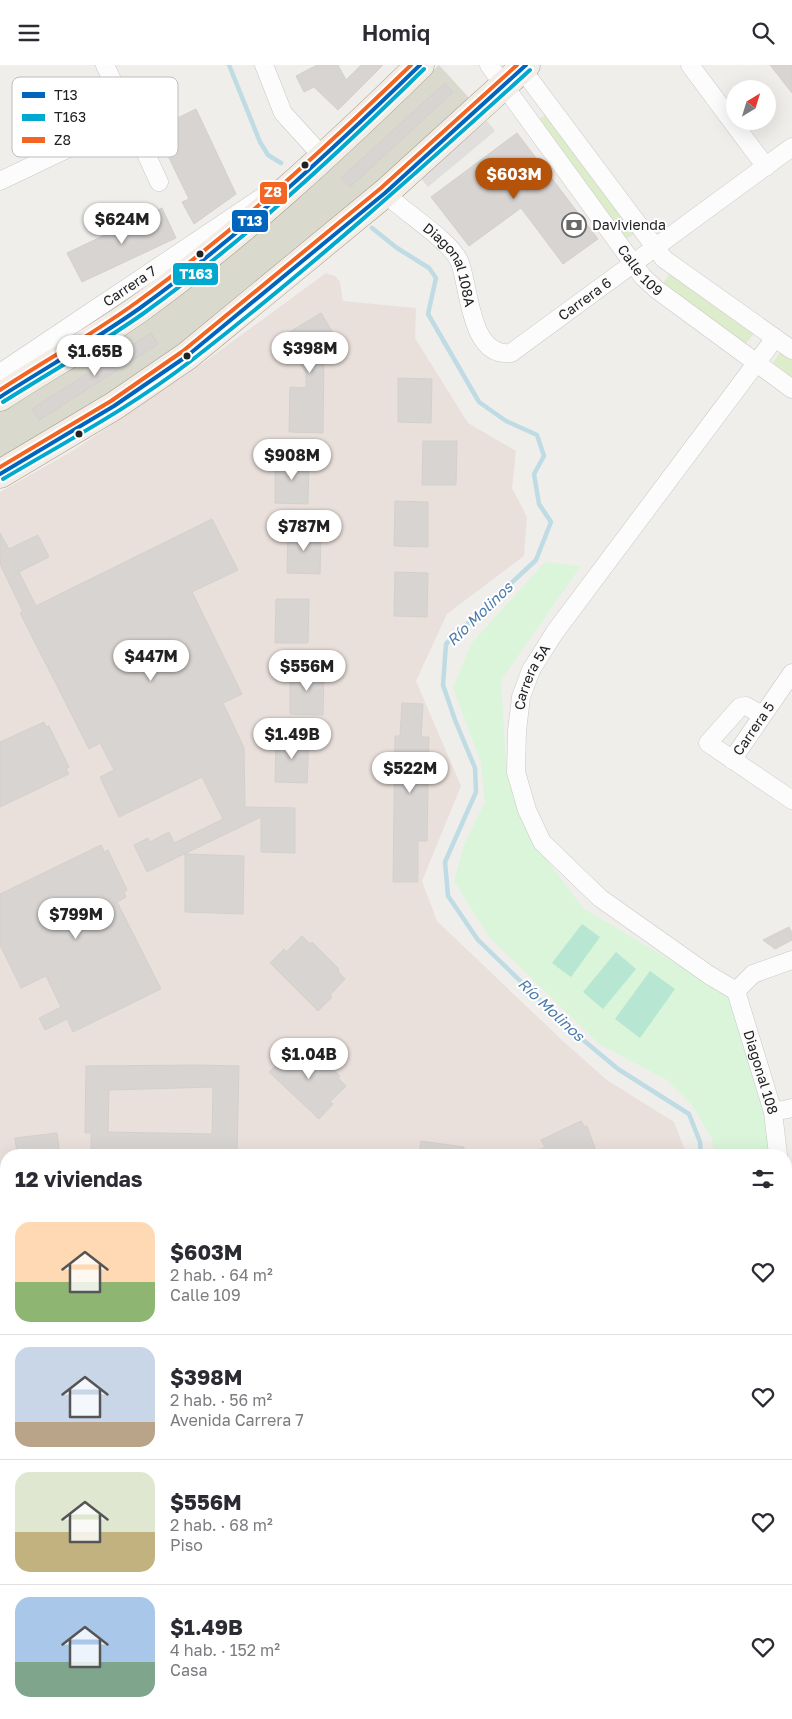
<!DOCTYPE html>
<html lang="es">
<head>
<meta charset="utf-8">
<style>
  body { margin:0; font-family:"Golos Text",sans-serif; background:#f2f2f3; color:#2b2b33; height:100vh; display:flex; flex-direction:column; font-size:19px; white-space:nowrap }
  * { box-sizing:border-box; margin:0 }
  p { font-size:16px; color:#7c7c81 }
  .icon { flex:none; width:28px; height:28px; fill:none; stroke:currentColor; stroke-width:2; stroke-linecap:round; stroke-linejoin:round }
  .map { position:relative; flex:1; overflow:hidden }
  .side { position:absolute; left:0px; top:1084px; width:792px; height:571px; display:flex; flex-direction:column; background:#fff; border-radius:20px 20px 0 0; box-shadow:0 5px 20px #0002 }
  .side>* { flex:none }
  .needle { width:32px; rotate:38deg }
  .tools { position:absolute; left:726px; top:15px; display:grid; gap:10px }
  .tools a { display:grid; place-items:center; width:50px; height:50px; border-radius:50%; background:#fff; box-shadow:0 5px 20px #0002; font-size:25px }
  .price { position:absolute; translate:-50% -42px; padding:0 11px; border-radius:18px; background:#fff; color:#222; font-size:16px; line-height:32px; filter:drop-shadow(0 1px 2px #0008) }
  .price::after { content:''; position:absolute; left:50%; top:30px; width:15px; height:11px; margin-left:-8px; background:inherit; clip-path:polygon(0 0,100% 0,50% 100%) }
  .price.selected { background:#b45309; color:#fff }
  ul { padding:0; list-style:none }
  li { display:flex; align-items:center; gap:15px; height:125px; padding:0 15px }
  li+li { border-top:1px solid #e1e1e2 }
  li span { display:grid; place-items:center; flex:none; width:140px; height:100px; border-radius:15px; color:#555 }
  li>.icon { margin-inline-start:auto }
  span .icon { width:60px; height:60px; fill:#fffc; stroke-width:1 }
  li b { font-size:21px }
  h2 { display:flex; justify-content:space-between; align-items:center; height:60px; padding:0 15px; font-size:21px }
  header { display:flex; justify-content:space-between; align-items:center; height:65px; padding:0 15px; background:#fff; font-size:22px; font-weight:600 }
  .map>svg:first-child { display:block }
  .military { fill:#eae0db }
  .construction { fill:#d9d9cd }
  .grass { fill:#ddeccb }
  .forest { fill:#cbdec1 }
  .park { fill:#daf5da }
  .pitch { fill:#b7e6d2 }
  .parking { fill:#e0dfde }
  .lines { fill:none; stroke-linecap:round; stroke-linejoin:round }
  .stream { stroke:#bfdbe3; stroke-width:4.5 }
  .building { fill:#d7d4d2; stroke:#d3d0cc; fill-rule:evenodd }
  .minor-casing { stroke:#c9c8c7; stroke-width:19 }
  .primary-casing { stroke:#a79c86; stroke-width:29 }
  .minor { stroke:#fdfcfc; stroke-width:18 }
  .primary { stroke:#f3ede7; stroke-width:28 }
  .bus-1-casing { stroke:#fff; stroke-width:8 }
  .bus-2-casing { stroke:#fff; stroke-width:8 }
  .bus-3-casing { stroke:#fff; stroke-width:8 }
  .bus-1 { stroke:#0065bd; stroke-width:4 }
  .bus-2 { stroke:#00a9ce; stroke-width:4 }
  .bus-3 { stroke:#f26522; stroke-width:4 }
  .bus-dot { fill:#222; stroke:#fff; stroke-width:2 }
  .labels { text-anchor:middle; stroke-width:4; stroke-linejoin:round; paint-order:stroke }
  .poi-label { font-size:14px; fill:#222; stroke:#fff; text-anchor:start }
  .street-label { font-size:14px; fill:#222; stroke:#fff }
  .water-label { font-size:15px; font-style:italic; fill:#4a7aab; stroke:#fff }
  .key { fill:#fff; stroke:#bdbdbd; stroke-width:1 }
  .key-label { font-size:14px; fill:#222 }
  .line-badge { stroke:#fff; stroke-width:2 }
  .badge-label { font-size:14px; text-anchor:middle; font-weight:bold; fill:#fff }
</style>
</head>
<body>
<header><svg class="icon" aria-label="menu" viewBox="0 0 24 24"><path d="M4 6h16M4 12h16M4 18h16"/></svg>Homiq<svg class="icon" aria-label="search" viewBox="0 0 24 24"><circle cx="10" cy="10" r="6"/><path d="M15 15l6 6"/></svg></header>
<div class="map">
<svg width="792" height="1654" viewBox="0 0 792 1654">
  <rect width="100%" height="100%" fill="#f0eeeb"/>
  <!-- military -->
  <path class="military" d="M 326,208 L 335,211 L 340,217 L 343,236 L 416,243 L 415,273 L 468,358 L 516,386 L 512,423 L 527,452 L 524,491 L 447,549 L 416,616 L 461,721 L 422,816 L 437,856 L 564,977 L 607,1015 L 674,1057 L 687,1090 L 6,1090 L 6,1258 L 0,1257 L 0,427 L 74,385 L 203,298 Z"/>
  <!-- construction -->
  <path class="construction" d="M 439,0 L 471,35 L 362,134 L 214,256 L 140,309 L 0,395 L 0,345 L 325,107 Z"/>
  <!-- grass -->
  <path class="grass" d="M 546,49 L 634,169 L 624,175 L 537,56 Z
    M 672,206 L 754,268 L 745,280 L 663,218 Z
    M 783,283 L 792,290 L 792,314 L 772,299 Z"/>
  <!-- forest -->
  <path class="forest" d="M 0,1257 L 6,1258 L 6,1649 L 786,1649 L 786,1457 L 792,1470 L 792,1654 L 0,1654 Z"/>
  <!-- park -->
  <path class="park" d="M 545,497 L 581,501 L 501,615 L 506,699 L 538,783 L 583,843 L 734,933 L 766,1055 L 770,1090 L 714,1090 L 712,1074 L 692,1040 L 667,1015 L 599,979 L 490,873 L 454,816 L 464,780 L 485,737 L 481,698 L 453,623 L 471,579 Z"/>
  <!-- pitch -->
  <path class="pitch" d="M 582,859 L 600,872 L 571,912 L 552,898 Z
    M 616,887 L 636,904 L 603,944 L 583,927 Z
    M 650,906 L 675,924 L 640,973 L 615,954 Z"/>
  <!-- parking -->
  <path class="parking" d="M 487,56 L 495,66 L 428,122 L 419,111 Z"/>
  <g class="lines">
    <!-- stream -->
    <path class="stream" d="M 229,0 L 260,77 L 268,90 L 281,98
      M 372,163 L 397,183 L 429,203 L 436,213 L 428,249 L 479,337 L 506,356 L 537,370 L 544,391 L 534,409 L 539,439 L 551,457 L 536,495 L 446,579 L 443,620 L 455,655 L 475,703 L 476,727 L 445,797 L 448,831 L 478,875 L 570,964 L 618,1004 L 689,1049 L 700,1077 L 701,1090
      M 786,1533 L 792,1547"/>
  </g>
  <!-- building -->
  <path class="building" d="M 317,0 L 338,0 L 346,15 L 361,0 L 383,0 L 338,45 L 314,22 L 304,27 L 296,11 Z
    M 770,0 L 792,0 L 792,28 Z
    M 445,18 L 453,27 L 350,122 L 341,113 Z
    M 196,44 L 236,129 L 194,159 L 182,137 L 189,134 L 155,64 Z
    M 517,68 L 598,174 L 563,199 L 521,143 L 469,181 L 431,132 Z
    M 162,143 L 176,173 L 82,217 L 67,188 Z
    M 321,248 L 338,276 L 324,284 L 323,368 L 289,367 L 290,322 L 306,323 L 306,308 L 283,271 Z
    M 151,268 L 158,279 L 39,355 L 32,344 Z
    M 398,313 L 432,314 L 431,358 L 398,357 Z
    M 423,376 L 457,376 L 456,420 L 422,420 Z
    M 275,393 L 309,394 L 308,439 L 275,438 Z
    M 395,436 L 428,437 L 428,482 L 394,481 Z
    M 212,454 L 238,505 L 192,527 L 242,629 L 223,638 L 244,683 L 245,742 L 295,743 L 295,788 L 261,787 L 261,752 L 147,807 L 134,780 L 148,773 L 150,777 L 169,767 L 174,778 L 223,754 L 202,712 L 119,752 L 100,712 L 114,705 L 100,678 L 89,684 L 20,548 L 23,547 L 0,499 L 0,468 L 9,484 L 38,470 L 49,492 L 19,507 L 36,541 Z
    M 288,464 L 321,465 L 320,509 L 287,508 Z
    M 395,507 L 428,508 L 427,552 L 394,551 Z
    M 276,534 L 309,534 L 308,578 L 275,578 Z
    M 290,604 L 324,605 L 323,650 L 290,649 Z
    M 402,638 L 423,639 L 421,672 L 429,672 L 427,776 L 418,776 L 418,817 L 393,817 L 395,671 L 400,671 Z
    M 44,657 L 46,662 L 49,661 L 69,702 L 66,704 L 69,709 L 0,742 L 0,677 Z
    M 276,673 L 309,674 L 307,718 L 275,717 Z
    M 101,780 L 104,787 L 108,785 L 127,825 L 124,827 L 126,832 L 117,837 L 161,924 L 73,967 L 67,954 L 45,965 L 39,953 L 61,942 L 46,911 L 21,923 L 0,880 L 0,829 Z
    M 185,789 L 244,791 L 243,849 L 185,847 Z
    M 789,862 L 792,868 L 792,875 L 775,884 L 763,875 Z
    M 302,871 L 310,879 L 312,877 L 339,904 L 338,906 L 345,914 L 330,930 L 332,932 L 318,946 L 270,898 L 284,884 L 286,887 Z
    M 301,978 L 311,987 L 313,985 L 340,1011 L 338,1013 L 346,1021 L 330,1037 L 333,1039 L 319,1054 L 269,1007 Z
    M 197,1000 L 239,1001 L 237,1089 L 91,1086 L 91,1068 L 85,1068 L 86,1001 ZM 213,1022 L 212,1069 L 108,1067 L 109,1025 Z
    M 581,1056 L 585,1062 L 587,1061 L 596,1086 L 589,1090 L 531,1090 L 545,1082 L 541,1075 Z
    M 57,1068 L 60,1090 L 17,1090 L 15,1073 Z
    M 421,1076 L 464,1082 L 464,1090 L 419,1090 Z"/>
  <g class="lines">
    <defs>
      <g id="minor">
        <path d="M 105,0 L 159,117"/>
        <path d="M 264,0 L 283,48 L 324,93"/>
        <path id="s1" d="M 489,0 L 643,212 L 656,224 L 792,324"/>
        <path d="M 519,0 L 664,194 L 792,285"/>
        <path d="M 690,0 L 766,102"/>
        <path d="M 0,116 L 130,54"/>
        <path id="s2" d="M 385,128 C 403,147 452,176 460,198 C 470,225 470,293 511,288 L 792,82"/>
        <path id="s3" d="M 0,308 L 261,133"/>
        <path d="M 762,650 L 746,641 L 740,642 L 708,678 L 792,735"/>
        <path id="s4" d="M 732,695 L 792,608"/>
        <path id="s5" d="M 736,926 L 709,910 L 600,833 L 542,777 L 527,745 L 516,707 L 517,666 L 521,632 L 531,605 L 555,567 L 775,273"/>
        <path id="s6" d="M 736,926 L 773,1047 L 778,1090"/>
        <path d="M 736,926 L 753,909 L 792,895"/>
        <path d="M 773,1047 L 792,1043"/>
        <path d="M 786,1148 L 792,1191"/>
      </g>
      <path id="primary" d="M 0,332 C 46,302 95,275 140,243 C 241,170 331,87 420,0
        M 0,409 L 114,341 L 187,291 L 385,128 L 526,0"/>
    </defs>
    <!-- minor casing -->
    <use href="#minor" class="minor-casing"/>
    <!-- primary casing -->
    <use href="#primary" class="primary-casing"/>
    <!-- minor -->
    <use href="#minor" class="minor"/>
    <!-- primary -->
    <use href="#primary" class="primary"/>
    <defs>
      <path id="bus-1" d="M 0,332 C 47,302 95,275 140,243 C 241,170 331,86 420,0
        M 0,409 L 114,341 L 187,291 L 385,128 L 526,0"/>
      <path id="bus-2" d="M 3,337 C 50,307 99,280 144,248 C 245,175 335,91 424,4
        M 3,414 C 67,376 133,341 192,295 C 309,204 420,105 530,5"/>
      <path id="bus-3" d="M 0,325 C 46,295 93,269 137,237 C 235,166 324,84 411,0
        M 0,402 L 111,336 L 183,286 L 381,123 L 517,0"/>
    </defs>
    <!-- bus-1 casing -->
    <use href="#bus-1" class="bus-1-casing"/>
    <!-- bus-2 casing -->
    <use href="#bus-2" class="bus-2-casing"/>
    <!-- bus-3 casing -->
    <use href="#bus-3" class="bus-3-casing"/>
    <!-- bus-1 -->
    <use href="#bus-1" class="bus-1"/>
    <!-- bus-2 -->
    <use href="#bus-2" class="bus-2"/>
    <!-- bus-3 -->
    <use href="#bus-3" class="bus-3"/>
  </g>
  <!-- icons -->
  <defs>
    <symbol id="bank-ring" viewBox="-11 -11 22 22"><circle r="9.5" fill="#fff" stroke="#6a6968" stroke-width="1.5"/><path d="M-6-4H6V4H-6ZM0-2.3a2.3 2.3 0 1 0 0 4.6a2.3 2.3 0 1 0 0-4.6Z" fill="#6a6968"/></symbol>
  </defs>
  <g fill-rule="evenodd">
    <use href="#bank-ring" x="560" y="146" width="28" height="28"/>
  </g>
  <!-- markers -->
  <g class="bus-dot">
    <circle cx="305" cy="100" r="4.5"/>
    <circle cx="200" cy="189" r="4.5"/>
    <circle cx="187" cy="291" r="4.5"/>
    <circle cx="79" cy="369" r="4.5"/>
  </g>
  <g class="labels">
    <!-- poi labels -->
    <g class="poi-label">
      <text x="592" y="165">Davivienda</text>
    </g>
    <!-- street labels -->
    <g class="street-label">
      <text dy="5" stroke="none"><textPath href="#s2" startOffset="100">Diagonal 108A</textPath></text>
      <text dy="5" stroke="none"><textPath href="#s1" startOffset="255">Calle 109</textPath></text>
      <text dy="5" stroke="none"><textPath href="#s3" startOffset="156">Carrera 7</textPath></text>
      <text dy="5" stroke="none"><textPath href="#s2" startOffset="308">Carrera 6</textPath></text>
      <text dy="5" stroke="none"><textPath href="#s5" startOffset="418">Carrera 5A</textPath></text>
      <text dy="5" stroke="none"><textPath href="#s4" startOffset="38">Carrera 5</textPath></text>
      <text dy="5" stroke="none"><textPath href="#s6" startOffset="85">Diagonal 108</textPath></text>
    </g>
    <!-- water labels -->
    <g class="water-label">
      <text transform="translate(480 549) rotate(-44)" y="5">Río Molinos</text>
      <text transform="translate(551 945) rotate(43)" y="5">Río Molinos</text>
    </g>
  </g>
  <!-- legend -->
  <rect x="12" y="12" width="166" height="80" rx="8" class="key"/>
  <rect x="22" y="27" width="23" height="6" fill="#0065bd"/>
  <rect x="22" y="49" width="23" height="7" fill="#00a9ce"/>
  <rect x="22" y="72" width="23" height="6" fill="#f26522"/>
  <g class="key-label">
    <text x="54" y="35">T13</text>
    <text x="54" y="57">T163</text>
    <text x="54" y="80">Z8</text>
  </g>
  <g class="line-badge">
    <rect x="259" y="116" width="29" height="24" rx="5" fill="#f26522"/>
    <rect x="231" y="144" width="38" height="24" rx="5" fill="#0065bd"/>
    <rect x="172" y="197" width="47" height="24" rx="5" fill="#00a9ce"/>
  </g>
  <g class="badge-label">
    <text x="273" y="132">Z8</text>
    <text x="250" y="161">T13</text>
    <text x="196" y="214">T163</text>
  </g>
</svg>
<div class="tools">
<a><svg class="needle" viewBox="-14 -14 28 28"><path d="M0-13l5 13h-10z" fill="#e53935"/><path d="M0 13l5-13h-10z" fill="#7c7c81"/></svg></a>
</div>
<b class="price selected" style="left:514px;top:135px">$603M</b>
<b class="price" style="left:122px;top:180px">$624M</b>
<b class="price" style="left:310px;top:309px">$398M</b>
<b class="price" style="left:95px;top:312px">$1.65B</b>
<b class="price" style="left:292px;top:416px">$908M</b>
<b class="price" style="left:304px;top:487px">$787M</b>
<b class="price" style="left:151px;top:617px">$447M</b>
<b class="price" style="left:307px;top:627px">$556M</b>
<b class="price" style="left:292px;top:695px">$1.49B</b>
<b class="price" style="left:410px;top:729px">$522M</b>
<b class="price" style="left:76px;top:875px">$799M</b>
<b class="price" style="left:309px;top:1015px">$1.04B</b>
<section class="side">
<h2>12 viviendas<svg class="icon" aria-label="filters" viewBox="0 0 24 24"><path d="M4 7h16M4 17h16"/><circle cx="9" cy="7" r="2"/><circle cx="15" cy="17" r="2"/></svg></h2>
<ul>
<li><span style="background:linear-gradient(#ffd9b3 60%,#8fb573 0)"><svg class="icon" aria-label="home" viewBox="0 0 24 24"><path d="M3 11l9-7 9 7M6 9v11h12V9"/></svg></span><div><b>$603M</b><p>2 hab. · 64 m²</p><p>Calle 109</p></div><svg class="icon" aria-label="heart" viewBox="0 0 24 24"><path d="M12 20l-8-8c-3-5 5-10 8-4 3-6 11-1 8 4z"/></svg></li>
<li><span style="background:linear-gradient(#c9d6e8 75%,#b9a48a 0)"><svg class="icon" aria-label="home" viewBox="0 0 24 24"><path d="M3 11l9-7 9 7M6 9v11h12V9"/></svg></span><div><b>$398M</b><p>2 hab. · 56 m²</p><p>Avenida Carrera 7</p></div><svg class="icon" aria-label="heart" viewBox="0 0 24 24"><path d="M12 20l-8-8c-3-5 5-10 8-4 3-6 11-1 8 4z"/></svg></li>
<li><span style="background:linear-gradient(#dfe7d0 60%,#c2b280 0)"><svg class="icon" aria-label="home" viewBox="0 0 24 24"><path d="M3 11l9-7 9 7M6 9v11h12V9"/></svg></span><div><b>$556M</b><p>2 hab. · 68 m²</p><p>Piso</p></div><svg class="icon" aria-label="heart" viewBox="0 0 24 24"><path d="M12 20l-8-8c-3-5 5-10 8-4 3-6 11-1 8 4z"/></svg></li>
<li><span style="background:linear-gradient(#a9c7e8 65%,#7fa58c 0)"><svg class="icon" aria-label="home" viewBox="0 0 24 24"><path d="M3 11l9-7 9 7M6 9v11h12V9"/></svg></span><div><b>$1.49B</b><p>4 hab. · 152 m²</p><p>Casa</p></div><svg class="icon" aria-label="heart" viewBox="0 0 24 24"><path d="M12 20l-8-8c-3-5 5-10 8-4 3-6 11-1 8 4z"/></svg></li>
</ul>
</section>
</div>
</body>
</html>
